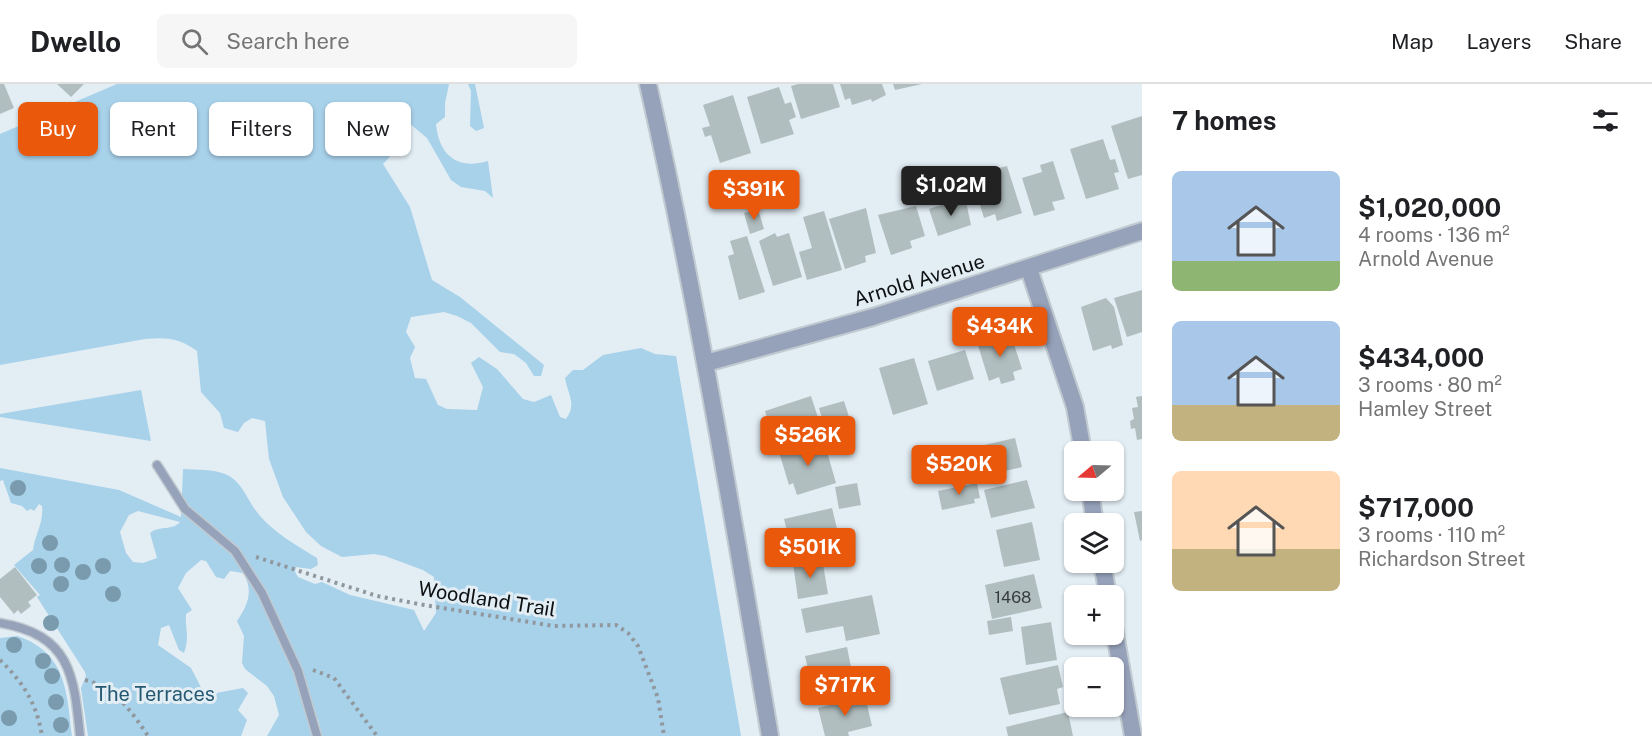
<!DOCTYPE html>
<html lang="en">
<head>
<meta charset="utf-8">
<style>
  body { margin:0; font-family:"Public Sans",sans-serif; background:#f6f6f6; color:#202124; height:100vh; display:flex; flex-direction:column; font-size:22px; white-space:nowrap }
  * { box-sizing:border-box; margin:0 }
  p { font-size:20px; color:#757577 }
  .icon { flex:none; width:33px; height:33px; fill:none; stroke:currentColor; stroke-width:2; stroke-linecap:round; stroke-linejoin:round }
  .map { position:relative; flex:1; overflow:hidden }
  .details { display:flex; flex-direction:column; background:#fff; width:510px }
  .details>* { flex:none }
  .top-card { position:absolute; left:18px; top:18px; width:570px; height:54px; display:flex; gap:12px }
  .needle { width:39px; rotate:251deg }
  .fabs { position:absolute; left:1064px; top:357px; display:grid; gap:12px }
  .fabs a { display:grid; place-items:center; width:60px; height:60px; border-radius:9px; background:#fff; box-shadow:0 2px 4px #0004; font-size:30px }
  .price { position:absolute; translate:-50% -51px; padding:0 14px; border-radius:6px; background:#ea580c; color:#fff; font-size:20px; line-height:39px; filter:drop-shadow(0 2px 3px #0008) }
  .price::after { content:''; position:absolute; left:50%; top:36px; width:18px; height:14px; margin-left:-9px; background:inherit; clip-path:polygon(0 0,100% 0,50% 100%) }
  .price.selected { background:#222; color:#fff }
  ul { padding:0; list-style:none }
  li { display:flex; align-items:center; gap:18px; height:150px; padding:0 30px }
  li span { display:grid; place-items:center; flex:none; width:168px; height:120px; border-radius:9px; color:#555 }
  li>.icon { margin-inline-start:auto }
  span .icon { width:72px; height:72px; fill:#fffc; stroke-width:1 }
  li b { font-size:26px }
  h2 { display:flex; justify-content:space-between; align-items:center; height:72px; padding:0 30px; font-size:26px }
  .pill { padding:0 21px; border-radius:9px; background:#fff; box-shadow:0 2px 4px #0004; font-size:21px; line-height:54px }
  .pill.selected { background:#ea580c; color:#fff }
  header { display:flex; align-items:center; gap:36px; box-sizing:border-box; height:84px; padding:0 30px; background:#fff; border-bottom:2px solid #e0e0e0 }
  header strong { font-size:28px }
  nav { display:flex; gap:33px; margin-inline-start:auto; font-size:21px }
  .search { width:420px; height:54px; background:#f6f6f6; display:flex; align-items:center; gap:15px; box-sizing:border-box; padding:0 21px; border-radius:9px; color:#757577; font-size:22px }
  main { display:flex; flex:1; min-height:0 }
  .map>svg:first-child { display:block }
  .green { fill:#a8d1ea; fill-rule:evenodd }
  .building { fill:#b1bebf }
  .lines { fill:none; stroke-linecap:round; stroke-linejoin:round }
  .lane-casing { stroke:#c0cad0; stroke-width:11 }
  .street-casing { stroke:#c0cad0; stroke-width:20 }
  .path { stroke:#90989e; stroke-width:4; stroke-dasharray:3 4.5; stroke-linecap:butt }
  .lane { stroke:#96a1ba; stroke-width:8 }
  .street { stroke:#96a1ba; stroke-width:16 }
  .tree { fill:#7a9bad }
  .labels { text-anchor:middle; stroke-width:6; stroke-linejoin:round; paint-order:stroke }
  .number-label { font-size:16px; fill:#363c3e }
  .street-label { font-size:20px; fill:#0d1113; stroke:#e2edf4 }
  .park-label { font-size:20px; fill:#255873; stroke:#e2edf4 }
</style>
</head>
<body>
<header>
<strong>Dwello</strong>
<div class="search"><svg class="icon" aria-label="search" viewBox="0 0 24 24"><circle cx="10" cy="10" r="6"/><path d="M15 15l6 6"/></svg>Search here</div>
<nav><a>Map</a><a>Layers</a><a>Share</a></nav>
</header>
<main>
<div class="map">
<svg width="1142" height="652" viewBox="0 0 1142 652">
  <rect width="100%" height="100%" fill="#e2edf4"/>
  <!-- green -->
  <path class="green" d="M 117,0 L 449,0 L 445,19 L 445,33 L 436,40 C 439,72 458,86 488,77 L 493,114 L 485,107 L 461,103 L 451,96 L 427,54 L 409,39 L 396,47 L 393,57 L 396,66 L 383,80 L 410,123 L 432,196 L 460,213 L 544,281 L 541,292 L 534,292 L 526,279 L 514,270 L 500,268 L 471,239 L 457,232 L 444,228 L 411,233 L 406,248 L 415,263 L 410,274 L 415,294 L 426,295 L 438,321 L 447,325 L 477,326 L 483,303 L 471,279 L 479,273 L 497,285 L 523,315 L 534,318 L 551,311 L 560,333 L 566,335 C 577,320 568,311 565,294 L 573,286 L 583,286 L 603,271 L 641,264 L 655,270 L 676,272 L 741,652 L 322,652 L 318,635 L 307,629 L 313,652 L 267,652 L 279,631 L 274,612 L 267,602 L 245,585 L 242,579 L 244,552 L 237,537 C 248,521 254,506 243,489 L 230,487 L 224,495 L 216,493 L 206,477 L 201,476 L 186,489 L 178,504 L 192,526 L 186,530 C 185,548 190,551 184,569 L 179,566 L 169,541 L 161,544 L 158,561 L 191,584 L 203,607 L 211,610 L 243,604 L 248,609 L 238,626 L 247,636 L 241,652 L 88,652 L 81,604 L 86,592 L 85,588 L 37,513 L 40,511 L 14,481 L 33,466 C 35,450 44,438 42,422 L 39,420 L 34,427 L 31,425 L 27,427 L 22,422 L 11,419 L 3,396 L 0,397 L 0,384 L 119,406 L 181,433 L 183,385 C 196,386 213,385 225,390 C 243,397 248,419 260,432 C 276,450 296,461 317,474 L 318,481 L 311,485 L 296,483 L 295,488 L 298,493 L 315,500 L 322,498 L 350,511 L 414,526 L 424,547 L 436,529 L 434,493 L 423,486 L 385,472 L 374,470 L 342,473 L 321,462 L 306,448 L 283,413 L 269,375 L 265,337 L 252,334 L 244,339 L 238,348 L 224,344 L 220,329 L 201,308 L 197,267 C 180,254 166,253 145,255 L 0,281 L 0,50 ZM 138,427 L 180,438 C 172,447 160,441 150,449 L 157,474 L 143,479 L 133,478 L 126,469 L 120,448 L 129,431 Z
    M 468,0 L 475,0 L 484,44 L 476,47 L 470,42 L 471,7 Z
    M 141,306 L 151,357 L 0,333 L 0,330 Z
    M 17,552 C 66,568 67,608 72,652 L 0,652 L 0,554 Z"/>
  <!-- building -->
  <path class="building" d="M 0,0 L 4,0 L 14,24 L 0,30 Z
    M 57,0 L 84,0 L 71,13 Z
    M 798,0 L 833,0 L 840,23 L 801,35 L 791,2 Z
    M 840,0 L 882,0 L 886,11 L 872,18 L 871,15 L 852,21 L 850,14 L 845,16 Z
    M 893,0 L 922,0 L 895,6 Z
    M 779,3 L 785,20 L 791,18 L 796,33 L 789,36 L 794,50 L 761,60 L 747,13 Z
    M 733,11 L 751,69 L 720,79 L 711,51 L 705,53 L 702,44 L 710,42 L 703,21 Z
    M 1142,32 L 1142,91 L 1128,95 L 1111,42 Z
    M 1103,55 L 1110,76 L 1115,75 L 1119,88 L 1114,89 L 1119,105 L 1086,115 L 1070,65 Z
    M 1053,77 L 1065,115 L 1052,118 L 1055,126 L 1034,132 L 1022,94 L 1042,88 L 1040,81 Z
    M 1007,82 L 1022,129 L 997,137 L 995,130 L 984,134 L 974,101 L 994,95 L 992,86 Z
    M 965,113 L 971,141 L 938,152 L 929,125 Z
    M 916,122 L 925,152 L 910,157 L 912,164 L 891,171 L 878,131 Z
    M 866,124 L 876,169 L 865,172 L 866,178 L 845,185 L 829,135 Z
    M 758,125 L 764,145 L 750,150 L 744,129 Z
    M 824,127 L 842,186 L 807,196 L 799,168 L 812,164 L 803,133 Z
    M 775,149 L 777,153 L 789,149 L 802,193 L 773,202 L 759,157 Z
    M 747,152 L 765,208 L 739,216 L 728,172 L 734,170 L 730,157 Z
    M 1142,206 L 1142,248 L 1127,253 L 1114,214 Z
    M 1106,214 L 1114,223 L 1123,261 L 1112,265 L 1111,261 L 1093,267 L 1081,223 Z
    M 1010,248 L 1022,285 L 1013,288 L 1015,296 L 1001,300 L 999,293 L 989,297 L 977,258 Z
    M 965,266 L 974,295 L 937,307 L 928,277 Z
    M 914,274 L 928,320 L 893,331 L 879,284 Z
    M 811,312 L 821,343 L 775,358 L 765,327 Z
    M 1142,312 L 1142,355 L 1137,356 L 1135,344 L 1131,345 L 1130,337 L 1134,335 L 1132,324 L 1138,323 L 1136,313 Z
    M 844,317 L 850,336 L 840,339 L 845,354 L 824,361 L 820,346 L 825,344 L 819,324 Z
    M 1015,354 L 1022,383 L 974,394 L 967,365 Z
    M 818,356 L 820,362 L 825,361 L 836,399 L 797,411 L 793,399 L 789,401 L 779,368 Z
    M 1027,396 L 1035,424 L 991,434 L 984,406 Z
    M 857,399 L 861,421 L 839,425 L 835,403 Z
    M 977,399 L 980,414 L 974,415 L 975,419 L 942,426 L 938,407 Z
    M 832,424 L 840,457 L 792,468 L 784,435 Z
    M 1142,427 L 1142,456 L 1140,457 L 1134,428 Z
    M 1032,438 L 1040,476 L 1004,483 L 996,446 Z
    M 822,474 L 828,510 L 798,515 L 793,479 Z
    M 15,483 L 37,511 L 28,518 L 31,522 L 21,530 L 18,526 L 14,530 L 0,513 L 0,495 Z
    M 1034,490 L 1042,524 L 992,535 L 985,501 Z
    M 872,511 L 880,550 L 846,557 L 843,542 L 806,549 L 801,525 Z
    M 1011,533 L 1013,547 L 989,551 L 987,537 Z
    M 1051,538 L 1057,576 L 1026,581 L 1021,543 Z
    M 847,563 L 855,603 L 814,611 L 805,572 Z
    M 1058,581 L 1063,603 L 1057,605 L 1060,620 L 1009,631 L 1000,594 Z
    M 865,612 L 872,642 L 848,648 L 849,652 L 825,652 L 818,624 Z
    M 1068,628 L 1073,652 L 1008,652 L 1006,643 Z"/>
  <g class="lines">
    <defs>
      <path id="lane" d="M 157,381 L 185,425 L 235,467 L 262,509 L 298,587 L 317,652
        M 0,539 C 70,551 74,590 80,652"/>
      <path id="street" d="M 648,0 C 697,216 733,434 770,652
        M 1029,185 L 1075,323 L 1083,368
        M 706,279 L 873,233 L 1142,147
        M 1090,406 L 1095,440
        M 1102,478 L 1108,512
        M 1113,538 L 1133,652"/>
    </defs>
    <!-- lane casing -->
    <use href="#lane" class="lane-casing"/>
    <!-- street casing -->
    <use href="#street" class="street-casing"/>
    <!-- path -->
    <path class="path" d="M 256,473 L 377,512 L 424,521 L 554,542 L 616,541 L 628,549 L 638,562 L 658,614 L 664,652
      M 0,576 C 23,598 37,620 42,652
      M 313,586 L 334,594 L 377,652
      M 85,596 C 115,603 132,628 148,652"/>
    <!-- lane -->
    <use href="#lane" class="lane"/>
    <!-- street -->
    <use href="#street" class="street"/>
  </g>
  <!-- trees -->
  <g class="tree">
    <circle cx="18" cy="404" r="8"/>
    <circle cx="50" cy="459" r="8"/>
    <circle cx="62" cy="481" r="8"/>
    <circle cx="39" cy="482" r="8"/>
    <circle cx="103" cy="482" r="8"/>
    <circle cx="83" cy="488" r="8"/>
    <circle cx="61" cy="500" r="8"/>
    <circle cx="113" cy="510" r="8"/>
    <circle cx="51" cy="539" r="8"/>
    <circle cx="14" cy="561" r="8"/>
    <circle cx="43" cy="577" r="8"/>
    <circle cx="52" cy="592" r="8"/>
    <circle cx="56" cy="618" r="8"/>
    <circle cx="9" cy="634" r="8"/>
    <circle cx="61" cy="641" r="8"/>
  </g>
  <g class="labels">
    <!-- number labels -->
    <g class="number-label">
      <text x="1013" y="519">1468</text>
    </g>
    <!-- street labels -->
    <g class="street-label">
      <text transform="translate(919 196) rotate(-17)" y="7">Arnold Avenue</text>
      <text transform="translate(487 515) rotate(9)" y="7">Woodland Trail</text>
    </g>
    <!-- park labels -->
    <g class="park-label">
      <text x="155" y="617">The Terraces</text>
    </g>
  </g>
</svg>
<div class="fabs">
<a><svg class="needle" viewBox="-14 -14 28 28"><path d="M0-13l5 13h-10z" fill="#e53935"/><path d="M0 13l5-13h-10z" fill="#757577"/></svg></a>
<a><svg class="icon" aria-label="layers" viewBox="0 0 24 24"><path d="M12 4l9 5-9 5-9-5zM3 14l9 5 9-5"/></svg></a>
<a>+</a>
<a>−</a>
</div>
<b class="price selected" style="left:951px;top:133px">$1.02M</b>
<b class="price" style="left:754px;top:137px">$391K</b>
<b class="price" style="left:1000px;top:274px">$434K</b>
<b class="price" style="left:808px;top:383px">$526K</b>
<b class="price" style="left:959px;top:412px">$520K</b>
<b class="price" style="left:810px;top:495px">$501K</b>
<b class="price" style="left:845px;top:633px">$717K</b>
<div class="top-card">
<a class="pill selected">Buy</a>
<a class="pill">Rent</a>
<a class="pill">Filters</a>
<a class="pill">New</a>
</div>
</div>
<section class="details">
<h2>7 homes<svg class="icon" aria-label="filters" viewBox="0 0 24 24"><path d="M4 7h16M4 17h16"/><circle cx="9" cy="7" r="2"/><circle cx="15" cy="17" r="2"/></svg></h2>
<ul>
<li><span style="background:linear-gradient(#a9c7e8 75%,#8fb573 0)"><svg class="icon" aria-label="home" viewBox="0 0 24 24"><path d="M3 11l9-7 9 7M6 9v11h12V9"/></svg></span><div><b>$1,020,000</b><p>4 rooms · 136 m²</p><p>Arnold Avenue</p></div></li>
<li><span style="background:linear-gradient(#a9c7e8 70%,#c2b280 0)"><svg class="icon" aria-label="home" viewBox="0 0 24 24"><path d="M3 11l9-7 9 7M6 9v11h12V9"/></svg></span><div><b>$434,000</b><p>3 rooms · 80 m²</p><p>Hamley Street</p></div></li>
<li><span style="background:linear-gradient(#ffd9b3 65%,#c2b280 0)"><svg class="icon" aria-label="home" viewBox="0 0 24 24"><path d="M3 11l9-7 9 7M6 9v11h12V9"/></svg></span><div><b>$717,000</b><p>3 rooms · 110 m²</p><p>Richardson Street</p></div></li>
</ul>
</section>
</main>
</body>
</html>
